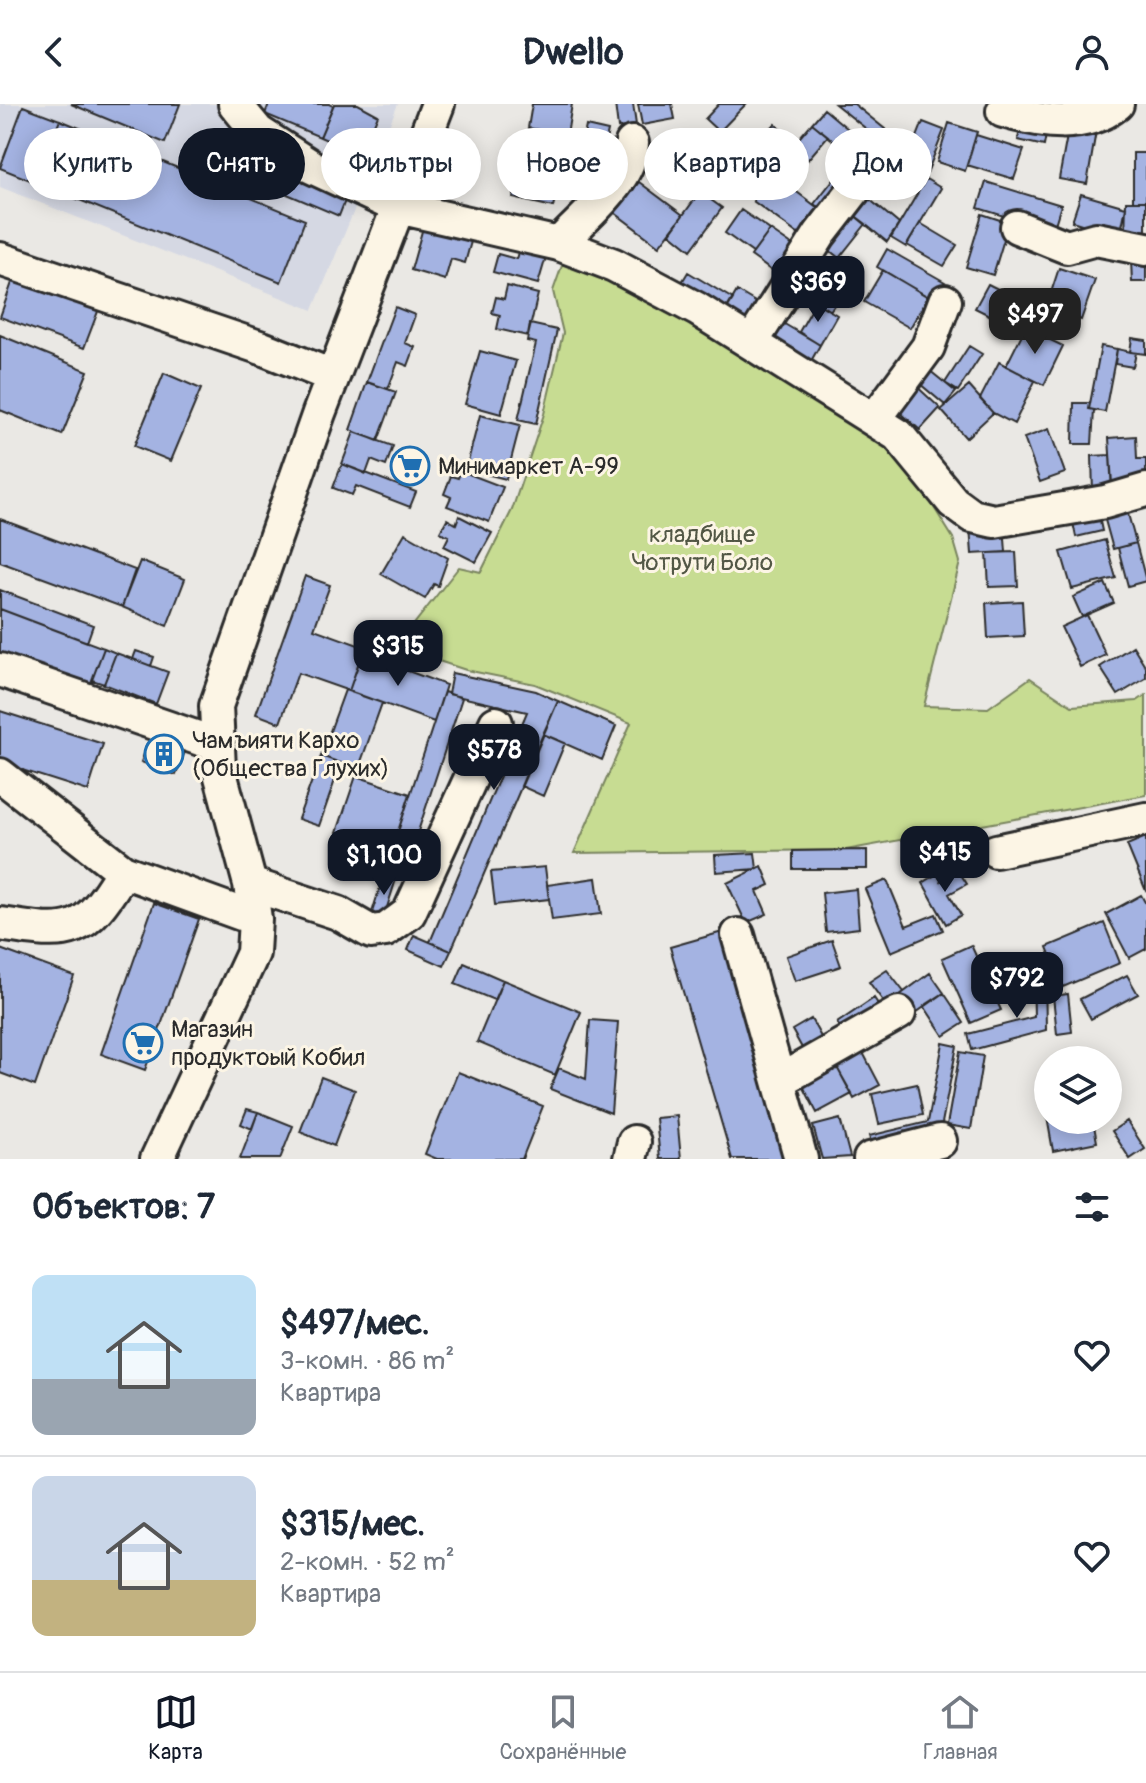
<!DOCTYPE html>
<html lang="ru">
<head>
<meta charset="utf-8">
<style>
  body { margin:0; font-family:Pangolin,sans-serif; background:#f2f2f3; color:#1f2937; height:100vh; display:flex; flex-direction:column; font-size:30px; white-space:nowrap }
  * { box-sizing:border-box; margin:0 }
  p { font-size:26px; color:#747a83 }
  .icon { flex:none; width:44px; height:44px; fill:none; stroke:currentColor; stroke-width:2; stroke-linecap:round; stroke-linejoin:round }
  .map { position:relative; height:1055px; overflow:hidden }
  .details { display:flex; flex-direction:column; background:#fff; flex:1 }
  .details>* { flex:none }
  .banner { position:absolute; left:24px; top:24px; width:1098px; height:72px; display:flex; gap:16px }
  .controls { position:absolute; left:1034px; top:942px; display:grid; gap:16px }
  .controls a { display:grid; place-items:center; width:88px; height:88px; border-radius:50%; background:#fff; box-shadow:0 4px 20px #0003; font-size:40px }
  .price { position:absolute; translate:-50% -68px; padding:0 18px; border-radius:16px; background:#111827; color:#fff; font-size:26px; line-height:52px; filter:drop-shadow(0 2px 4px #0008) }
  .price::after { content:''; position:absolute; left:50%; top:48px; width:24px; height:18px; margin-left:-12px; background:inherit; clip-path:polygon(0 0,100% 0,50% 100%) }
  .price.selected { background:#222; color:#fff }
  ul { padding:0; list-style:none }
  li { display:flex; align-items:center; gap:24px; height:200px; padding:0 32px }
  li+li { border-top:2px solid #e0e1e3 }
  li span { display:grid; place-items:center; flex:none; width:224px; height:160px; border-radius:16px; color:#555 }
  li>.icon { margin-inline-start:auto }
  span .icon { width:96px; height:96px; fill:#fffc; stroke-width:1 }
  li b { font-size:34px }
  h2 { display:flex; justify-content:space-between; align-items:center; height:96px; padding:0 32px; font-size:34px }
  .pill { padding:0 28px; border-radius:36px; background:#fff; box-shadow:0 4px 20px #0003; font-size:28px; line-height:72px }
  .pill.selected { background:#111827; color:#fff }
  header { display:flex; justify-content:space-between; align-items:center; height:104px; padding:0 32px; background:#fff; font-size:36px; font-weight:700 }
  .dock { display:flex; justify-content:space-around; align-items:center; height:112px; border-top:2px solid #e0e1e3; background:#fff; font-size:22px; color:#747a83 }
  .dock a { display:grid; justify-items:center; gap:4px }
  .dock .selected { color:#111827 }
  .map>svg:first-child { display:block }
  .built { fill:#d5d8e3 }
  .green { fill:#c7dc92; stroke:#79845e; stroke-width:2 }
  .building { fill:#a4b3e2; stroke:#2b2b2b; stroke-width:2 }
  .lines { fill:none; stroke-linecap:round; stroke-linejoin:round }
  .minor-casing { stroke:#2b2b2b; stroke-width:38 }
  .minor { stroke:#fcf5e5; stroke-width:32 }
  .labels { text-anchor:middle; stroke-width:6; stroke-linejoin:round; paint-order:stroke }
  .poi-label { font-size:24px; fill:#2b2b2b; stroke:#fcf5e5; text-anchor:start }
  .park-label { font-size:24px; fill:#525745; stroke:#fcf5e5 }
</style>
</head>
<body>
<header><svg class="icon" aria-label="back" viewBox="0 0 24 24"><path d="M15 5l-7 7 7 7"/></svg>Dwello<svg class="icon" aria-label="person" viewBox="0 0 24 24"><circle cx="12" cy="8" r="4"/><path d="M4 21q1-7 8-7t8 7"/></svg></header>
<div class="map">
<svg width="1146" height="1055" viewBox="0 0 1146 1055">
  <rect width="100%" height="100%" fill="#eae8e4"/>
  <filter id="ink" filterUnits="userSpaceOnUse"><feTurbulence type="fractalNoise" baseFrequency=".0125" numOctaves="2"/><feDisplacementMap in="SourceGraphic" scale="16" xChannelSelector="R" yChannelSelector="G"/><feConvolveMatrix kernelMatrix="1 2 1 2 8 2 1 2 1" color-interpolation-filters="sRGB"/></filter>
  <g filter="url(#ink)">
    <!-- built -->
    <path class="built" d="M 0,0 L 398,0 L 313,206 L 0,83 Z"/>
    <!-- green -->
    <path class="green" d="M 565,153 L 629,181 L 876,331 L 913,370 L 953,434 L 960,458 L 924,602 L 988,604 L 1030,574 L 1072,602 L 1137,597 L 1146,591 L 1146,691 L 846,746 L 574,749 L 631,619 L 535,580 L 466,566 L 396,543 L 459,463 L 481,468 L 512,406 L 544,310 L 563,229 L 553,187 Z"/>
    <!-- building -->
    <path class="building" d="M 71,0 L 180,0 L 165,39 Z
      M 269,0 L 329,0 L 333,2 L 320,33 L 265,10 Z
      M 334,0 L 358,0 L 378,11 L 361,51 L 320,33 Z
      M 532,0 L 572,0 L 567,31 L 528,24 Z
      M 615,0 L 633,0 L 636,21 L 618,24 Z
      M 638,0 L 672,0 L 675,15 L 642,21 Z
      M 719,0 L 746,0 L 719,28 L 705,15 Z
      M 835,0 L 854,0 L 901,38 L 894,47 Z
      M 23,2 L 60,16 L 35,78 L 0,64 Z
      M 824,5 L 871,44 L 859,58 L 812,19 Z
      M 60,16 L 305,116 L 281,178 L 35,78 Z
      M 923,18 L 944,26 L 927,69 L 906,61 Z
      M 812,19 L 828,32 L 804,60 L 788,47 Z
      M 949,19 L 977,28 L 965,67 L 937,58 Z
      M 1021,19 L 1047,25 L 1044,42 L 1018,36 Z
      M 775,20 L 790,33 L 768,57 L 753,43 Z
      M 1069,21 L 1096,27 L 1087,80 L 1059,75 Z
      M 586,22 L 608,27 L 606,36 L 618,39 L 609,80 L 561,68 L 570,28 L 584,32 Z
      M 527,31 L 567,40 L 553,103 L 513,94 L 517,78 L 508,77 L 513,55 L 521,57 Z
      M 976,31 L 1024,46 L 1014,75 L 967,61 Z
      M 728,43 L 753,68 L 743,78 L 718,54 Z
      M 753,43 L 766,54 L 753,68 L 741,57 Z
      M 1133,49 L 1146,49 L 1146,97 L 1133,97 Z
      M 848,57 L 863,69 L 829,112 L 814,100 Z
      M 773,70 L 826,110 L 806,136 L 753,97 Z
      M 295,71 L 346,94 L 339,112 L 287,90 Z
      M 926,75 L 941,84 L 906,143 L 891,134 Z
      M 639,78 L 683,111 L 659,142 L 615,109 Z
      M 986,78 L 1061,101 L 1053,127 L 978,104 Z
      M 700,88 L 722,104 L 691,146 L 670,129 Z
      M 862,89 L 899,120 L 887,138 L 848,106 Z
      M 1081,90 L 1126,103 L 1120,132 L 1072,117 Z
      M 1126,97 L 1146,97 L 1146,137 L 1125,137 Z
      M 845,104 L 866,120 L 839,154 L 818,137 Z
      M 741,106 L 770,126 L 753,149 L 725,129 Z
      M 982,110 L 1009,119 L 993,171 L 966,163 Z
      M 920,119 L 957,141 L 944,162 L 907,141 Z
      M 424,120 L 472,134 L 465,159 L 451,155 L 445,176 L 411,166 Z
      M 770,126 L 802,148 L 783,175 L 751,152 Z
      M 519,145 L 546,153 L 538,180 L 493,168 L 498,150 L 516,155 Z
      M 887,145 L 945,178 L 934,196 L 877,163 Z
      M 816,148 L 853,173 L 830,207 L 793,183 Z
      M 1146,155 L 1146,178 L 1132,178 L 1131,156 Z
      M 1059,164 L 1095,176 L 1081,216 L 1046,204 Z
      M 883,166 L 928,193 L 910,224 L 864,198 Z
      M 688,168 L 733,195 L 724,210 L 679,183 Z
      M 15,170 L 100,202 L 84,244 L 0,213 Z
      M 988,180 L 1014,193 L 1001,217 L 975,204 Z
      M 507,182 L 538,190 L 528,232 L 497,225 L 500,211 L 492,209 L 496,193 L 504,195 Z
      M 737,187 L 767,205 L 751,230 L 722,213 Z
      M 816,198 L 837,211 L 820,241 L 799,228 Z
      M 395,203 L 415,211 L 405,239 L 415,243 L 408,262 L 398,258 L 388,285 L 367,278 Z
      M 776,215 L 820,241 L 811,257 L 767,231 Z
      M 530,220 L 557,226 L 536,320 L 518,316 L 536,239 L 527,237 Z
      M 1025,224 L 1063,242 L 1044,281 L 1006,262 Z
      M 0,231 L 88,267 L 62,331 L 0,306 Z
      M 1132,234 L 1146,236 L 1146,250 L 1130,248 Z
      M 969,242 L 982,250 L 958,287 L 945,279 Z
      M 1101,242 L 1117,245 L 1105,308 L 1089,305 Z
      M 1117,245 L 1136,249 L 1133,263 L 1115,260 Z
      M 480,247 L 516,257 L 501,310 L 465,300 Z
      M 999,258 L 1035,277 L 1014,320 L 993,309 L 980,295 Z
      M 929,266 L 956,288 L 945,301 L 919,279 Z
      M 164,269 L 201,285 L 171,357 L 134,342 Z
      M 367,278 L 396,288 L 378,337 L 350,326 Z
      M 912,278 L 940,304 L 920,326 L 892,301 Z
      M 969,282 L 993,309 L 966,334 L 941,306 Z
      M 1074,299 L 1090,299 L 1089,305 L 1094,306 L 1092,340 L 1073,340 Z
      M 480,311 L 520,321 L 506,375 L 466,365 Z
      M 1049,325 L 1065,369 L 1040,378 L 1024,334 Z
      M 354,328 L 393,342 L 386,362 L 371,356 L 366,370 L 342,360 Z
      M 1136,332 L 1137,355 L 1146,355 L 1146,379 L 1112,380 L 1109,334 Z
      M 1110,351 L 1112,389 L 1093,390 L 1092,352 Z
      M 342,360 L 416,388 L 410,403 L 356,382 L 352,391 L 333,384 Z
      M 461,367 L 503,383 L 489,418 L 447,402 L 451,393 L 444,390 L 451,372 L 458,374 Z
      M 1125,399 L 1136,439 L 1113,445 L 1102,405 Z
      M 1098,408 L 1102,427 L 1076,433 L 1072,414 Z
      M 459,412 L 492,429 L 476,458 L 444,442 L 449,432 L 440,428 L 447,415 L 456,420 Z
      M 0,415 L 135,466 L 122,503 L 0,458 Z
      M 1004,421 L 1006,448 L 972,450 L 970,423 Z
      M 405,429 L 448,454 L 438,482 L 434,480 L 425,495 L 381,470 Z
      M 1105,436 L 1116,474 L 1072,485 L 1061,448 Z
      M 1136,439 L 1146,477 L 1128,482 L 1118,444 Z
      M 1016,448 L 1018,482 L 989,483 L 987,449 Z
      M 140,457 L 185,475 L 167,522 L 122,503 Z
      M 305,472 L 330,481 L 314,525 L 364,543 L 349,587 L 298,569 L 280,619 L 256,610 Z
      M 1105,479 L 1114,499 L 1082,513 L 1073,493 Z
      M 0,486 L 93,521 L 87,538 L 0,505 Z
      M 1022,497 L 1024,532 L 988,534 L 986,499 Z
      M 0,505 L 104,544 L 89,584 L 0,551 Z
      M 1087,511 L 1106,551 L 1080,563 L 1061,523 Z
      M 1133,542 L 1146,563 L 1146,574 L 1118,591 L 1100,563 Z
      M 104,544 L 116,549 L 104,580 L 92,576 Z
      M 136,547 L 154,553 L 151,562 L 133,555 Z
      M 116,549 L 168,568 L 156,600 L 104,580 Z
      M 362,550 L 446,581 L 434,618 L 349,587 Z
      M 452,569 L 536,587 L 558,597 L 451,847 L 430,838 L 527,608 L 448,590 Z
      M 345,586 L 382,599 L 358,666 L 321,652 Z
      M 444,588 L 462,594 L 404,770 L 386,764 Z
      M 558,597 L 616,622 L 602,656 L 543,630 Z
      M 0,607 L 103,640 L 88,687 L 0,659 Z
      M 152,629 L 187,642 L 176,671 L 141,658 Z
      M 543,630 L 565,639 L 543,692 L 521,682 Z
      M 321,652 L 341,659 L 319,722 L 298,715 Z
      M 356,672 L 410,690 L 392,746 L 337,728 Z
      M 1146,733 L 1146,787 L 1127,741 Z
      M 867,746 L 867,765 L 793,765 L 793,747 Z
      M 755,749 L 757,765 L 716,768 L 715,751 Z
      M 762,762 L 770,781 L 757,787 L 767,810 L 746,819 L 727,779 Z
      M 545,763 L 549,795 L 495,801 L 491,768 Z
      M 386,764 L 398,769 L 381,822 L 369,818 Z
      M 958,766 L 967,780 L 949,790 L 961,811 L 946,820 L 923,779 L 937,770 L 941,777 Z
      M 596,774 L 601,810 L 552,816 L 547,781 Z
      M 887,776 L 906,822 L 936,810 L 943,826 L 891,848 L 865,785 Z
      M 856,785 L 859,824 L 826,828 L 822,789 Z
      M 1141,791 L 1146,800 L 1146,845 L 1129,854 L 1106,810 Z
      M 154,799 L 199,815 L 145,966 L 101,950 Z
      M 1104,819 L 1120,859 L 1063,883 L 1047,843 Z
      M 726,827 L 793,1055 L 732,1055 L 670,843 Z
      M 414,831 L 451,847 L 444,862 L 408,846 Z
      M 832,836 L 841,862 L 795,877 L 786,852 Z
      M 971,841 L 1001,906 L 971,919 L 942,854 Z
      M 0,845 L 74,872 L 35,982 L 0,969 Z
      M 464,859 L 503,876 L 494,896 L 455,880 Z
      M 1045,865 L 1046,926 L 972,946 L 968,930 L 1034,913 L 1033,866 Z
      M 887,866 L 904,888 L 886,901 L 869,878 Z
      M 930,869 L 944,889 L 910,913 L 896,894 Z
      M 1127,871 L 1138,890 L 1091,915 L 1080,895 Z
      M 503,876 L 581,908 L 555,971 L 477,938 Z
      M 944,889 L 964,919 L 944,932 L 924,902 Z
      M 1068,890 L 1072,928 L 1057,930 L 1053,892 Z
      M 874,894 L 882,906 L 846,931 L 837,919 Z
      M 811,915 L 826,942 L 807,953 L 792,926 Z
      M 590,916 L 618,918 L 611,1009 L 550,985 L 559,964 L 586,975 Z
      M 943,939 L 957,942 L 942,1019 L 932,1032 L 873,1046 L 869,1032 L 928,1018 Z
      M 859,941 L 880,981 L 854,995 L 833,956 Z
      M 960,948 L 983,952 L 971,1025 L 947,1021 Z
      M 835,960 L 852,990 L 817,1009 L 801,978 Z
      M 458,968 L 543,1002 L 522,1055 L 437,1055 L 425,1050 Z
      M 321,973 L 355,986 L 334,1042 L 300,1028 Z
      M 917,980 L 923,1011 L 879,1020 L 872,990 Z
      M 1048,995 L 1048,1016 L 1093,1016 L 1097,1038 L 1053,1047 L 1044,996 Z
      M 247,1005 L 258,1008 L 252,1025 L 241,1020 Z
      M 258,1008 L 293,1022 L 280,1055 L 240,1055 Z
      M 677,1012 L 681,1055 L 660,1055 L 656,1014 Z
      M 840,1015 L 850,1053 L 822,1055 L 813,1022 Z
      M 1127,1017 L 1145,1045 L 1130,1055 L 1112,1027 Z"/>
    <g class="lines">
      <defs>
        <path id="minor" d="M 235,0 L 258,28 L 312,63 L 398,103 L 559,140 L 614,161 L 697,205 L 898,331 L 953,398 L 972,412 L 994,417 L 1105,398 L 1146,386
          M 1003,7 C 1041,18 1084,26 1117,0
          M 1017,123 L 1067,143 L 1096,135 L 1146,145
          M 559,140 C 584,112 631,78 632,39
          M 0,155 L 262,244 L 332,272
          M 752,238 L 820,130 L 865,72
          M 874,316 L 928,243 L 945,197
          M 0,566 L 218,641
          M 0,671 L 123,767 L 255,815
          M 996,747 L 1146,715
          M 250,780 L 338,809 L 371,828 L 386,826 L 409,809 L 496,619
          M 0,820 C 72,831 83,833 123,767
          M 738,831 L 801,1055
          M 781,976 L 899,909
          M 157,1055 L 253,849 L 255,815 L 250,780 L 219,665 L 216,602 L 319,309 L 438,0
          M 630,1055 L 634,1038
          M 870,1055 L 940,1037"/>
      </defs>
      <!-- minor casing -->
      <use href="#minor" class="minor-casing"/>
      <!-- minor -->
      <use href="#minor" class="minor"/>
    </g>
  </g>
  <!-- icons -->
  <defs>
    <symbol id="supermarket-ring" viewBox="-11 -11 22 22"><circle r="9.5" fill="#fcf5e5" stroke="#1f6fb2" stroke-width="1.5"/><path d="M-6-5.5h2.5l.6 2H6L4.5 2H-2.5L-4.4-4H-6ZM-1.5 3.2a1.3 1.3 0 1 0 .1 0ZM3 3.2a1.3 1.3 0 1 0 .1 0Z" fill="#1f6fb2"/></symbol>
    <symbol id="building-ring" viewBox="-11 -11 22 22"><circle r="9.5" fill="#fcf5e5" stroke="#1f6fb2" stroke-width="1.5"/><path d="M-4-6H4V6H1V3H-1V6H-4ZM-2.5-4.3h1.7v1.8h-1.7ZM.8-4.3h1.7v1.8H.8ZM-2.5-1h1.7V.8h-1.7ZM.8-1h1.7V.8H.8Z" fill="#1f6fb2"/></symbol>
  </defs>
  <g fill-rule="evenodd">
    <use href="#supermarket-ring" x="388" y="340" width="44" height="44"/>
    <use href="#building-ring" x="142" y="628" width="44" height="44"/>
    <use href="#supermarket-ring" x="121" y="917" width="44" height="44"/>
  </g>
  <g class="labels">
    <!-- poi labels -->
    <g class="poi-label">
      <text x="438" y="370">Минимаркет А-99</text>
      <text x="192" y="644">Чамъияти Кархо<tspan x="192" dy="28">(Общества Глухих)</tspan></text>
      <text x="171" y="933">Магазин<tspan x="171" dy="28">продуктоый Кобил</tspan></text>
    </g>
    <!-- park labels -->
    <g class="park-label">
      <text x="702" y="438">кладбище<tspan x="702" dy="28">Чотрути Боло</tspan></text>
    </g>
  </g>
</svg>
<div class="controls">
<a><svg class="icon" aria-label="layers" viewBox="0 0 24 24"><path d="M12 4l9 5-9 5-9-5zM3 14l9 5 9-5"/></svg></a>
</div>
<b class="price" style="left:818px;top:220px">$369</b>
<b class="price selected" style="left:1035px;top:252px">$497</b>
<b class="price" style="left:398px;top:584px">$315</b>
<b class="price" style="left:494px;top:688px">$578</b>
<b class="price" style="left:945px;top:790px">$415</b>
<b class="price" style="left:384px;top:793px">$1,100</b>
<b class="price" style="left:1017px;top:916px">$792</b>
<div class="banner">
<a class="pill">Купить</a>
<a class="pill selected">Снять</a>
<a class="pill">Фильтры</a>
<a class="pill">Новое</a>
<a class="pill">Квартира</a>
<a class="pill">Дом</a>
</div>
</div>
<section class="details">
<h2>Объектов: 7<svg class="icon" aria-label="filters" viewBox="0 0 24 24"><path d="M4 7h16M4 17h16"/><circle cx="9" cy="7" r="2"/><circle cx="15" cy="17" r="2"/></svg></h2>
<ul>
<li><span style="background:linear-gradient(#bfe0f5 65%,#9aa5b1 0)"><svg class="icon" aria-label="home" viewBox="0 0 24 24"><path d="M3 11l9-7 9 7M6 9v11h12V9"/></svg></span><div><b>$497/мес.</b><p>3-комн. · 86 m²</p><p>Квартира</p></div><svg class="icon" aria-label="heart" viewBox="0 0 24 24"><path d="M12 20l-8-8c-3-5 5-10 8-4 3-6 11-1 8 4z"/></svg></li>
<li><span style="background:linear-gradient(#c9d6e8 65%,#c2b280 0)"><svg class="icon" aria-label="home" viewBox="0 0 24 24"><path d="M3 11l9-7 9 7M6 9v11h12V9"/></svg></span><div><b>$315/мес.</b><p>2-комн. · 52 m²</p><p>Квартира</p></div><svg class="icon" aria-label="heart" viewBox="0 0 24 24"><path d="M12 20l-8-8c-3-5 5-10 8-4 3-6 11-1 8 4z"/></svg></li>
</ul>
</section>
<nav class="dock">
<a class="selected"><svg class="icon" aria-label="map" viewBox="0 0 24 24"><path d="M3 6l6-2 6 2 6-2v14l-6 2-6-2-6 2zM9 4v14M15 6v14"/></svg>Карта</a>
<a><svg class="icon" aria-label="saved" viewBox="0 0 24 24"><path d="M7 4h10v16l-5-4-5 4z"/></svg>Сохранённые</a>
<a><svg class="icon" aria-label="home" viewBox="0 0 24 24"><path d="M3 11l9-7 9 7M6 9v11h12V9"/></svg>Главная</a>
</nav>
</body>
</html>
